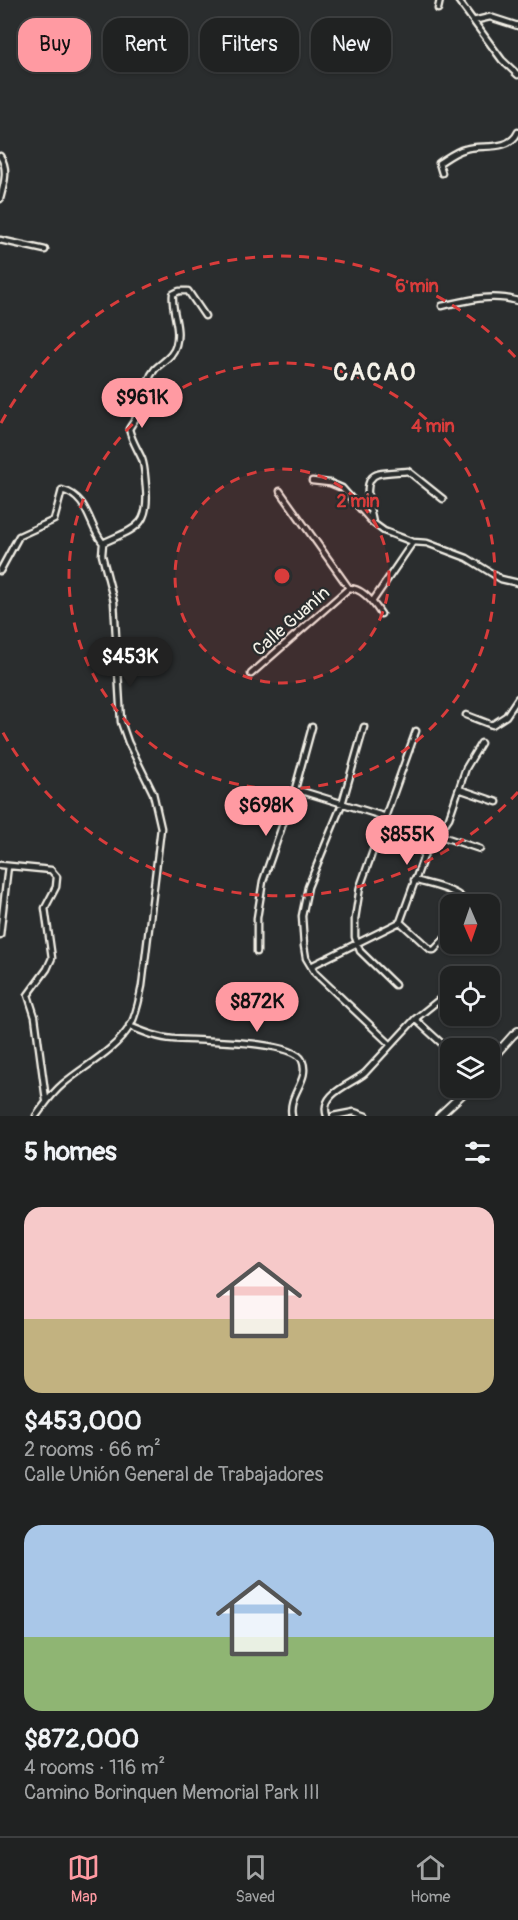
<!DOCTYPE html>
<html lang="en">
<head>
<meta charset="utf-8">
<style>
  body { margin:0; font-family:Pangolin,sans-serif; background:#2d2f2f; color:#f1f3f6; height:100vh; display:flex; flex-direction:column; font-size:22px; white-space:nowrap }
  * { box-sizing:border-box; margin:0 }
  p { font-size:20px; color:#a2a4a5 }
  .icon { flex:none; width:33px; height:33px; fill:none; stroke:currentColor; stroke-width:2; stroke-linecap:round; stroke-linejoin:round }
  .map { position:relative; height:1116px; overflow:hidden }
  .drawer { display:flex; flex-direction:column; background:#202222; flex:1 }
  .drawer>* { flex:none }
  .banner { position:absolute; left:18px; top:18px; width:483px; height:54px; display:flex; gap:12px }
  .needle { width:39px; rotate:178deg }
  .tools { position:absolute; left:440px; top:894px; display:grid; gap:12px }
  .tools a { display:grid; place-items:center; width:60px; height:60px; border-radius:12px; background:#202222; box-shadow:0 2px 4px #0004,0 0 0 2px #3d3f40; font-size:30px }
  .price { position:absolute; translate:-50% -51px; padding:0 14px; border-radius:21px; background:#ff9aa2; color:#111; font-size:20px; line-height:39px; filter:drop-shadow(0 2px 3px #0008) }
  .price::after { content:''; position:absolute; left:50%; top:36px; width:18px; height:14px; margin-left:-9px; background:inherit; clip-path:polygon(0 0,100% 0,50% 100%) }
  .price.selected { background:#222; color:#fff }
  ul { padding:0; list-style:none }
  li { display:grid; align-content:center; gap:12px; height:318px; padding:0 24px }
  li span { display:grid; place-items:center; height:186px; border-radius:18px; color:#555 }
  li>.icon { margin-inline-start:auto }
  span .icon { width:108px; height:108px; fill:#fffc; stroke-width:1 }
  li b { font-size:26px }
  h2 { display:flex; justify-content:space-between; align-items:center; height:72px; padding:0 24px; font-size:26px }
  .pill { padding:0 21px; border-radius:18px; background:#202222; box-shadow:0 2px 4px #0004,0 0 0 2px #3d3f40; font-size:21px; line-height:54px }
  .pill.selected { background:#ff9aa2; color:#111 }
  .menu { display:flex; justify-content:space-around; align-items:center; height:84px; border-top:2px solid #3d3f40; background:#202222; font-size:16px; color:#a2a4a5 }
  .menu a { display:grid; justify-items:center; gap:3px }
  .menu .selected { color:#ff9aa2 }
  .map>svg:first-child { display:block }
  .lines { fill:none; stroke-linecap:round; stroke-linejoin:round }
  .street-casing { stroke:#f4f1e8; stroke-width:9 }
  .secondary-casing { stroke:#f4f1e8; stroke-width:10 }
  .street { stroke:#2a2d2e; stroke-width:4.5 }
  .secondary { stroke:#2a2d2e; stroke-width:6 }
  .ring { fill:none; stroke:#d93c3b; stroke-width:3; stroke-dasharray:10 8 }
  .labels { text-anchor:middle; stroke-width:4.5; stroke-linejoin:round; paint-order:stroke }
  .street-label { font-size:18px; fill:#f4f1e8; stroke:#2a2d2e }
  .district-label { font-size:24px; font-weight:bold; letter-spacing:1.5px; fill:#f4f1e8; stroke:#2a2d2e }
  .centre { fill:#d93c3b; stroke:#2a2d2e; stroke-width:3 }
  .ring-label { font-size:18px; text-anchor:middle; font-weight:bold; fill:#d93c3b; stroke:#2a2d2e; stroke-width:4.5; stroke-linejoin:round; paint-order:stroke }
</style>
</head>
<body>
<div class="map">
<svg width="518" height="1116" viewBox="0 0 518 1116">
  <rect width="100%" height="100%" fill="#2a2d2e"/>
  <filter id="ink" filterUnits="userSpaceOnUse"><feTurbulence type="fractalNoise" baseFrequency=".0167" numOctaves="2"/><feDisplacementMap in="SourceGraphic" scale="12" xChannelSelector="R" yChannelSelector="G"/><feConvolveMatrix kernelMatrix="1 2 1 2 8 2 1 2 1" color-interpolation-filters="sRGB"/></filter>
  <g filter="url(#ink)">
    <g class="lines">
      <defs>
        <path id="street" d="M 458,0 L 502,60 L 518,75
          M 438,9 L 440,0
          M 473,21 L 490,17 L 518,26
          M 0,156 C 9,169 4,184 0,199
          M 442,173 L 439,163 C 447,158 456,151 465,149 C 482,144 509,152 518,132
          M 0,240 L 45,250
          M 442,306 C 468,300 492,293 518,301
          M 312,481 L 330,483 L 342,488 L 373,523 L 384,531 L 413,542 L 427,543 L 467,558 L 501,579 L 518,583
          M 280,491 L 349,588 C 363,588 374,603 381,614
          M 373,523 C 371,510 360,479 378,474 C 387,472 399,472 408,471 L 443,499
          M 103,543 C 135,528 150,527 146,487 C 145,478 145,467 142,459 C 137,448 132,441 129,429 C 133,422 138,416 141,409 C 146,395 145,381 155,369 C 163,361 173,357 176,345 C 181,327 171,311 173,294 L 179,291 L 188,291 L 205,316
          M 0,571 L 19,536 L 54,520 L 62,490 C 89,497 88,525 103,543 L 102,555 L 114,602 L 121,722 L 128,742 L 153,793 L 161,828 L 142,986 C 139,999 137,1014 130,1026 C 115,1051 84,1066 63,1084 C 51,1094 45,1104 36,1116
          M 372,602 L 413,542
          M 251,674 L 349,588
          M 466,715 L 492,725 L 506,716 L 518,698
          M 364,727 L 342,804 L 308,887 L 302,916 L 304,946 L 306,958 L 315,973 L 391,1045
          M 295,789 L 386,817
          M 459,789 L 497,802
          M 438,835 L 480,849
          M 0,865 L 51,870 L 57,877 L 56,887 L 45,908 L 52,958 L 47,969 L 28,995 L 35,1017 L 46,1100
          M 414,880 C 430,885 459,889 467,904
          M 400,922 L 431,950 L 434,950 L 450,933
          M 0,935 L 8,866
          M 257,952 L 257,918 L 263,881 L 295,789 L 312,727
          M 311,966 L 400,922 L 425,853 L 449,818 L 466,768 L 481,743
          M 395,985 L 360,951 L 355,937 L 355,919 L 360,887 L 416,731
          M 483,1016 L 485,1017
          M 415,1019 L 450,1051
          M 129,1026 C 144,1032 158,1038 173,1039 C 196,1041 293,1040 302,1060 C 311,1080 287,1094 292,1116
          M 327,1116 C 319,1093 351,1085 365,1073 L 415,1019 L 450,991
          M 333,1116 L 354,1112 L 366,1116"/>
        <path id="secondary" d="M 489,1062 L 513,1035 L 518,1031
          M 439,1116 L 469,1088"/>
      </defs>
      <!-- street casing -->
      <use href="#street" class="street-casing"/>
      <!-- secondary casing -->
      <use href="#secondary" class="secondary-casing"/>
      <!-- street -->
      <use href="#street" class="street"/>
      <!-- secondary -->
      <use href="#secondary" class="secondary"/>
    </g>
  </g>
  <!-- distance rings -->
  <circle cx="282" cy="576" r="107" fill="#d93c3b" fill-opacity=".12"/>
  <g class="ring">
    <circle cx="282" cy="576" r="107"/>
    <circle cx="282" cy="576" r="213"/>
    <path d="M518 792A320 320 0 0 1 1 729M1 423A320 320 0 0 1 518 360"/>
  </g>
  <g class="labels">
    <!-- street labels -->
    <g class="street-label">
      <text transform="translate(291 621) rotate(-41)" y="6">Calle Guanín</text>
    </g>
    <!-- district labels -->
    <g class="district-label">
      <text x="375" y="380">CACAO</text>
    </g>
  </g>
  <circle cx="282" cy="576" r="9" class="centre"/>
  <g class="ring-label">
    <text x="417" y="292">6 min</text>
    <text x="433" y="432">4 min</text>
    <text x="358" y="507">2 min</text>
  </g>
</svg>
<div class="tools">
<a><svg class="needle" viewBox="-14 -14 28 28"><path d="M0-13l5 13h-10z" fill="#e53935"/><path d="M0 13l5-13h-10z" fill="#a2a4a5"/></svg></a>
<a><svg class="icon" aria-label="locate" viewBox="0 0 24 24"><circle cx="12" cy="12" r="6"/><path d="M12 2v4M12 18v4M2 12h4M18 12h4"/></svg></a>
<a><svg class="icon" aria-label="layers" viewBox="0 0 24 24"><path d="M12 4l9 5-9 5-9-5zM3 14l9 5 9-5"/></svg></a>
</div>
<b class="price" style="left:142px;top:429px">$961K</b>
<b class="price selected" style="left:130px;top:688px">$453K</b>
<b class="price" style="left:266px;top:837px">$698K</b>
<b class="price" style="left:407px;top:866px">$855K</b>
<b class="price" style="left:257px;top:1033px">$872K</b>
<div class="banner">
<a class="pill selected">Buy</a>
<a class="pill">Rent</a>
<a class="pill">Filters</a>
<a class="pill">New</a>
</div>
</div>
<section class="drawer">
<h2>5 homes<svg class="icon" aria-label="filters" viewBox="0 0 24 24"><path d="M4 7h16M4 17h16"/><circle cx="9" cy="7" r="2"/><circle cx="15" cy="17" r="2"/></svg></h2>
<ul>
<li><span style="background:linear-gradient(#f6c9c9 60%,#c2b280 0)"><svg class="icon" aria-label="home" viewBox="0 0 24 24"><path d="M3 11l9-7 9 7M6 9v11h12V9"/></svg></span><div><b>$453,000</b><p>2 rooms · 66 m²</p><p>Calle Unión General de Trabajadores</p></div></li>
<li><span style="background:linear-gradient(#a9c7e8 60%,#8fb573 0)"><svg class="icon" aria-label="home" viewBox="0 0 24 24"><path d="M3 11l9-7 9 7M6 9v11h12V9"/></svg></span><div><b>$872,000</b><p>4 rooms · 116 m²</p><p>Camino Borinquen Memorial Park III</p></div></li>
</ul>
</section>
<nav class="menu">
<a class="selected"><svg class="icon" aria-label="map" viewBox="0 0 24 24"><path d="M3 6l6-2 6 2 6-2v14l-6 2-6-2-6 2zM9 4v14M15 6v14"/></svg>Map</a>
<a><svg class="icon" aria-label="saved" viewBox="0 0 24 24"><path d="M7 4h10v16l-5-4-5 4z"/></svg>Saved</a>
<a><svg class="icon" aria-label="home" viewBox="0 0 24 24"><path d="M3 11l9-7 9 7M6 9v11h12V9"/></svg>Home</a>
</nav>
</body>
</html>
